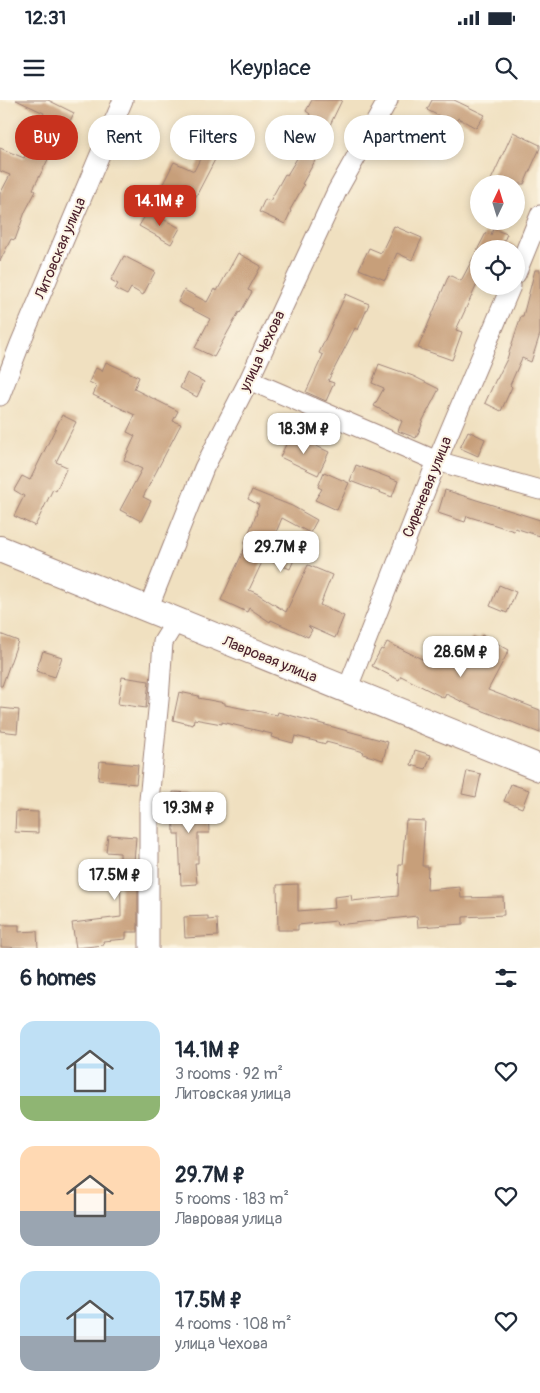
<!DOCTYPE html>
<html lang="en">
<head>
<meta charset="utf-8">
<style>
  body { margin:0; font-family:Pangolin,sans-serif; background:#f6f6f7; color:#1f2937; height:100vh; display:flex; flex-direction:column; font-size:19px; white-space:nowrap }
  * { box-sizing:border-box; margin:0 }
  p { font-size:16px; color:#747a83 }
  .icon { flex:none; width:28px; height:28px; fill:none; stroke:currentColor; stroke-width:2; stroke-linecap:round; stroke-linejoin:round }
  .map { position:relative; height:848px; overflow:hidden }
  .panel { display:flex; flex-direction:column; background:#fff; flex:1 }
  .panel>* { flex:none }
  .hud { position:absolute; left:15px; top:15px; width:510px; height:45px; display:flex; gap:10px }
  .needle { width:32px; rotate:4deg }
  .fabs { position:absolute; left:470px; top:75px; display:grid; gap:10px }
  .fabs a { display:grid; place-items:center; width:55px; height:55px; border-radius:50%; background:#fff; box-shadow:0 2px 8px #0003; font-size:25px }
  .price { position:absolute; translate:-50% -42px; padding:0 11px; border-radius:10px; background:#fff; color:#222; font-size:16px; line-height:32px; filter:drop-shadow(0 1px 2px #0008) }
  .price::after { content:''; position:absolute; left:50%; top:30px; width:15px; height:11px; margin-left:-8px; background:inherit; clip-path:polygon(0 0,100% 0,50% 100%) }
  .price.on { background:#c8321e; color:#fff }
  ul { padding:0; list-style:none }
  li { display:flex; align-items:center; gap:15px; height:125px; padding:0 20px }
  li span { display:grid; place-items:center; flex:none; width:140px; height:100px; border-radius:15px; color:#555 }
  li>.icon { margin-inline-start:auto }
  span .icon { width:60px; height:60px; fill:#fffc; stroke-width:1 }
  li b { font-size:21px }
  h2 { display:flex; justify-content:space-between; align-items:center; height:60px; padding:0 20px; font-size:21px }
  .chip { padding:0 18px; border-radius:22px; background:#fff; box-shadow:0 2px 8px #0003; font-size:18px; line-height:45px }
  .chip.on { background:#c8321e; color:#fff }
  .status { display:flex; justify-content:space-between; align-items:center; height:35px; padding:0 25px; background:#fff; direction:ltr }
  .status svg { height:14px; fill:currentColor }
  header { display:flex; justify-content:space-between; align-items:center; height:65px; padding:0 20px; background:#fff; font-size:22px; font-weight:600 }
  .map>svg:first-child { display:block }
  .building { fill:#c79f7a }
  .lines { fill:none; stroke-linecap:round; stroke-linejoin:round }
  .street-casing { stroke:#9d8076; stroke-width:21 }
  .secondary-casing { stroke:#9d8076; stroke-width:28 }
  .street { stroke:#fff; stroke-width:19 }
  .secondary { stroke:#fff; stroke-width:26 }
  .labels { text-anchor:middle; stroke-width:4; stroke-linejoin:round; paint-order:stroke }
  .street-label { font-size:15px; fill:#4a1f2b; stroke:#fcf5e5 }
</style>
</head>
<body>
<div class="status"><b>12:31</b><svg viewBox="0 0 49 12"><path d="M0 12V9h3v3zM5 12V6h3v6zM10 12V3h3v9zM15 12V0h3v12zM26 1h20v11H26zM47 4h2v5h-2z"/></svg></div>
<header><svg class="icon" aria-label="menu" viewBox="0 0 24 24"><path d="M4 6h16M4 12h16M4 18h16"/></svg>Keyplace<svg class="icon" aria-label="search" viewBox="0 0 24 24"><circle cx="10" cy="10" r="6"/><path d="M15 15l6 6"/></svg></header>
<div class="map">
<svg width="540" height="848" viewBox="0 0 540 848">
  <rect width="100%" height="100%" fill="#fcf5e5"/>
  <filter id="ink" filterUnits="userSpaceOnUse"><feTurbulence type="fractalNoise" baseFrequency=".02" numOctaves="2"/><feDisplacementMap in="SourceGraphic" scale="10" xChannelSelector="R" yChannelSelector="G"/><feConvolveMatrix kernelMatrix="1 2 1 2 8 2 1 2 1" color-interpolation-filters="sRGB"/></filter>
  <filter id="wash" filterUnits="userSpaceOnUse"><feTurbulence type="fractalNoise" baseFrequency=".0096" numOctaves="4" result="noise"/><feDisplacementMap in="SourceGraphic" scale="20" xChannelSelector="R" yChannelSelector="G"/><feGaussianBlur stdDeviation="1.12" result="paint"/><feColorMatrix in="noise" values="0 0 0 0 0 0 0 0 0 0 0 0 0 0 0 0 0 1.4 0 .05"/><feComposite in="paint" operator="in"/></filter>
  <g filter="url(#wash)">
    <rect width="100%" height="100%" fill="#f0e0c0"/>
    <g id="blocks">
      <!-- building -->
      <path class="building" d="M 16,0 L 48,0 L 74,13 L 66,29 L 64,28 L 33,89 L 36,91 L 25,112 L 15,140 L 11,139 L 0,161 L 0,94 L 10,75 L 0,71 L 0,48 L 24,58 L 44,13 Z
        M 312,0 L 342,0 L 329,27 L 331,28 L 315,58 L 316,59 L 302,84 L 304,85 L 290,110 L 291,111 L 285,124 L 259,112 L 265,99 L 270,101 L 285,74 L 287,75 L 308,40 L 299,35 L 310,14 L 306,11 Z
        M 432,0 L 454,0 L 485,15 L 476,28 L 458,18 L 455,24 L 427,10 Z
        M 513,32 L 540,45 L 540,48 L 524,84 L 500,84 L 491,80 Z
        M 209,41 L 221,48 L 192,104 L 161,88 L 174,62 L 194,71 Z
        M 148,111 L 180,128 L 171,144 L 139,126 Z
        M 394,126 L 422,138 L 412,160 L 397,153 L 385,180 L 359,169 L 369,148 L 381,153 Z
        M 493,129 L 507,134 L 504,141 L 515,146 L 514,149 L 479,149 L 479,180 L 456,230 L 462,232 L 452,260 L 418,248 L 449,175 L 461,181 L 486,133 L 491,135 Z
        M 238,153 L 261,166 L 248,190 L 252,192 L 240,213 L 239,212 L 214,257 L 195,248 L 210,219 L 178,202 L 184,190 L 207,202 L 214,189 L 217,191 Z
        M 124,156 L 155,172 L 143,195 L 131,188 L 127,195 L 115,189 L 118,184 L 111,180 Z
        M 535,170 L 540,170 L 540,234 L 531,262 L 522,258 L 510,285 L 512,287 L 501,311 L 485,303 L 496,279 L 497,279 L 507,259 L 521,216 L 523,216 Z
        M 346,194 L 369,204 L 358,230 L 355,228 L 328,281 L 334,283 L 326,301 L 306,292 L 323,255 L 319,253 Z
        M 106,262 L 139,277 L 134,289 L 178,311 L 173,321 L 181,324 L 143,397 L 151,401 L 141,421 L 120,410 L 142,369 L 124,360 L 135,336 L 127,332 L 135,315 L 93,295 L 97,286 L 89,282 L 96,268 L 102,271 Z
        M 379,264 L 413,276 L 439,289 L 421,324 L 422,325 L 416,338 L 398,331 L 402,321 L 374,306 L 384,288 L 372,283 Z
        M 187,273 L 204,282 L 197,297 L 180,288 Z
        M 62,315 L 76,322 L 56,362 L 67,367 L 56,391 L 53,389 L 35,426 L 14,416 L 24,396 L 14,390 L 22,376 L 30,380 Z
        M 468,331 L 485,339 L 478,356 L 460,348 Z
        M 291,334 L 329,352 L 318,375 L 280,357 Z
        M 356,365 L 398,381 L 392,397 L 350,381 Z
        M 324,372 L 349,383 L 337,410 L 315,400 L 322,389 L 318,387 Z
        M 252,390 L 292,406 L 317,420 L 310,433 L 282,418 L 271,444 L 296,455 L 290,469 L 264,458 L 249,490 L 258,494 L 286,512 L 308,465 L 332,475 L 320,505 L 344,516 L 335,538 L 308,526 L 312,530 L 308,537 L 271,520 L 270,522 L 249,508 L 247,512 L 221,500 L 246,445 L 244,444 L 257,413 L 256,412 L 259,405 L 248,399 Z
        M 445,390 L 540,420 L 540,436 L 515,428 L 514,431 L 467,416 L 465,422 L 438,413 Z
        M 499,485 L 516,492 L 507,513 L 490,506 Z
        M 0,534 L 18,541 L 2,586 L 0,586 Z
        M 482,535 L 509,550 L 488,590 L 540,610 L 540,633 L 471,606 L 446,594 L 444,598 L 401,576 L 399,580 L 372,566 L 381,549 L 383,550 L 387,542 L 428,562 L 446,542 L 463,556 L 473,537 L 479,540 Z
        M 43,551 L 62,557 L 55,577 L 36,571 Z
        M 122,577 L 149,581 L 146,608 L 118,604 Z
        M 179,592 L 199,596 L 198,598 L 225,603 L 225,605 L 277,615 L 278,612 L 388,642 L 383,660 L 363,654 L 364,652 L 326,642 L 326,644 L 295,636 L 293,643 L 271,637 L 272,634 L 222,622 L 222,624 L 194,619 L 193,625 L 173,620 Z
        M 1,608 L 19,610 L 17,633 L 0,631 Z
        M 415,650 L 431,655 L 426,669 L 411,665 Z
        M 100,661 L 138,665 L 136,684 L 98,680 Z
        M 467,671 L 481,674 L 476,697 L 462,694 Z
        M 511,684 L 529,690 L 522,708 L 504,701 Z
        M 173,692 L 191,693 L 190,708 L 208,707 L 209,733 L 198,733 L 198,763 L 195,763 L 197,784 L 181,785 L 179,734 L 174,734 Z
        M 16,711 L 38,712 L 38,733 L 15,732 Z
        M 406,720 L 425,721 L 422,766 L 428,766 L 427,790 L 460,787 L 461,798 L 503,797 L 504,815 L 463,817 L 463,824 L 418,827 L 417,816 L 337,825 L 336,821 L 298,825 L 298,830 L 278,830 L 277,785 L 298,784 L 298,811 L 335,808 L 334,797 L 351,795 L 352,801 L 398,796 L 399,765 L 402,765 Z
        M 108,735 L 136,737 L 134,762 L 138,762 L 138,832 L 126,832 L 126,839 L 103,841 L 104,845 L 76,848 L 72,823 L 121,817 L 120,753 L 106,752 Z
        M 208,816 L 208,820 L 217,819 L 218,836 L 185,838 L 184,817 Z
        M 1,825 L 19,825 L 19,832 L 37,831 L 38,848 L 1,847 Z"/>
    </g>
  </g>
  <g filter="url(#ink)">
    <use href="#blocks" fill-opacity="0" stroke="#9d8076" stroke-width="1"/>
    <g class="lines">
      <defs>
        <path id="street" d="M 516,174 L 540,115
          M 249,280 L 437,361 L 540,390
          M 0,296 L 20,244 L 123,0
          M 148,509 L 204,368 L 249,280 L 337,91 L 388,0
          M 347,590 L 437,361 L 511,186
          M 149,848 L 149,700 L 159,600 L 163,542 L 176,521"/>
        <path id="secondary" d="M 0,449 L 540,668"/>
      </defs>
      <!-- street casing -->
      <use href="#street" class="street-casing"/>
      <!-- secondary casing -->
      <use href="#secondary" class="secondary-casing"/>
      <!-- street -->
      <use href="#street" class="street"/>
      <!-- secondary -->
      <use href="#secondary" class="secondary"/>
    </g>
  </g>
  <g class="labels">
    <!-- street labels -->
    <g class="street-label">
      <text transform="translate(60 148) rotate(-67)" y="5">Литовская улица</text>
      <text transform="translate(262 251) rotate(-65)" y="5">улица Чехова</text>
      <text transform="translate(427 387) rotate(-68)" y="5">Сиреневая улица</text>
      <text transform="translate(270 559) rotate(22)" y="5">Лавровая улица</text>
    </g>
  </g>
</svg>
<div class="fabs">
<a><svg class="needle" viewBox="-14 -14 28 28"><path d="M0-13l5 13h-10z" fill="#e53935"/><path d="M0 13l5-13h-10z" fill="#747a83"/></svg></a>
<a><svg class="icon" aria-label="locate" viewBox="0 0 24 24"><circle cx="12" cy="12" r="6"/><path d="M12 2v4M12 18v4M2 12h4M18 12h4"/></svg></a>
</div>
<b class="price on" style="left:160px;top:127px">14.1M ₽</b>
<b class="price" style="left:304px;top:355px">18.3M ₽</b>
<b class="price" style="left:281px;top:473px">29.7M ₽</b>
<b class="price" style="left:461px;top:578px">28.6M ₽</b>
<b class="price" style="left:189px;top:734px">19.3M ₽</b>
<b class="price" style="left:115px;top:801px">17.5M ₽</b>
<div class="hud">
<a class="chip on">Buy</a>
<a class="chip">Rent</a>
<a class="chip">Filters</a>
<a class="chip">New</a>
<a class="chip">Apartment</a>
</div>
</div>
<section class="panel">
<h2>6 homes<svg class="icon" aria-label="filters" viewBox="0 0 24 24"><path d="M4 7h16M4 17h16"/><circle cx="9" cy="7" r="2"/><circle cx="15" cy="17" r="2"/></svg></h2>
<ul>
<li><span style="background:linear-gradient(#bfe0f5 75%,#8fb573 0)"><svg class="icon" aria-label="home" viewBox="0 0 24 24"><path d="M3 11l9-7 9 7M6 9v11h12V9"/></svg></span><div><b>14.1M ₽</b><p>3 rooms · 92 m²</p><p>Литовская улица</p></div><svg class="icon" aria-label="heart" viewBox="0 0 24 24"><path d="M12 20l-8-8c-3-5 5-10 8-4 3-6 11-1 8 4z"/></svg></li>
<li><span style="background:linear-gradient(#ffd9b3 65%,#9aa5b1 0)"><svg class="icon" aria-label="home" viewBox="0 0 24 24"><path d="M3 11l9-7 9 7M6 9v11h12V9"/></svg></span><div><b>29.7M ₽</b><p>5 rooms · 183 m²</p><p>Лавровая улица</p></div><svg class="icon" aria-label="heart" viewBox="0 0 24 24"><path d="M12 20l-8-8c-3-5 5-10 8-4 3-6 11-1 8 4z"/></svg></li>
<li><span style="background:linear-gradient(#bfe0f5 65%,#9aa5b1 0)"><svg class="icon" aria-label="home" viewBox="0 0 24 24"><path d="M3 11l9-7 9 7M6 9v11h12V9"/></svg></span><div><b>17.5M ₽</b><p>4 rooms · 108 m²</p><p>улица Чехова</p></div><svg class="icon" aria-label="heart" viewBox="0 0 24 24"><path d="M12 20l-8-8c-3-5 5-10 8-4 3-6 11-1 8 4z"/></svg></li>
</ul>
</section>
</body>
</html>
